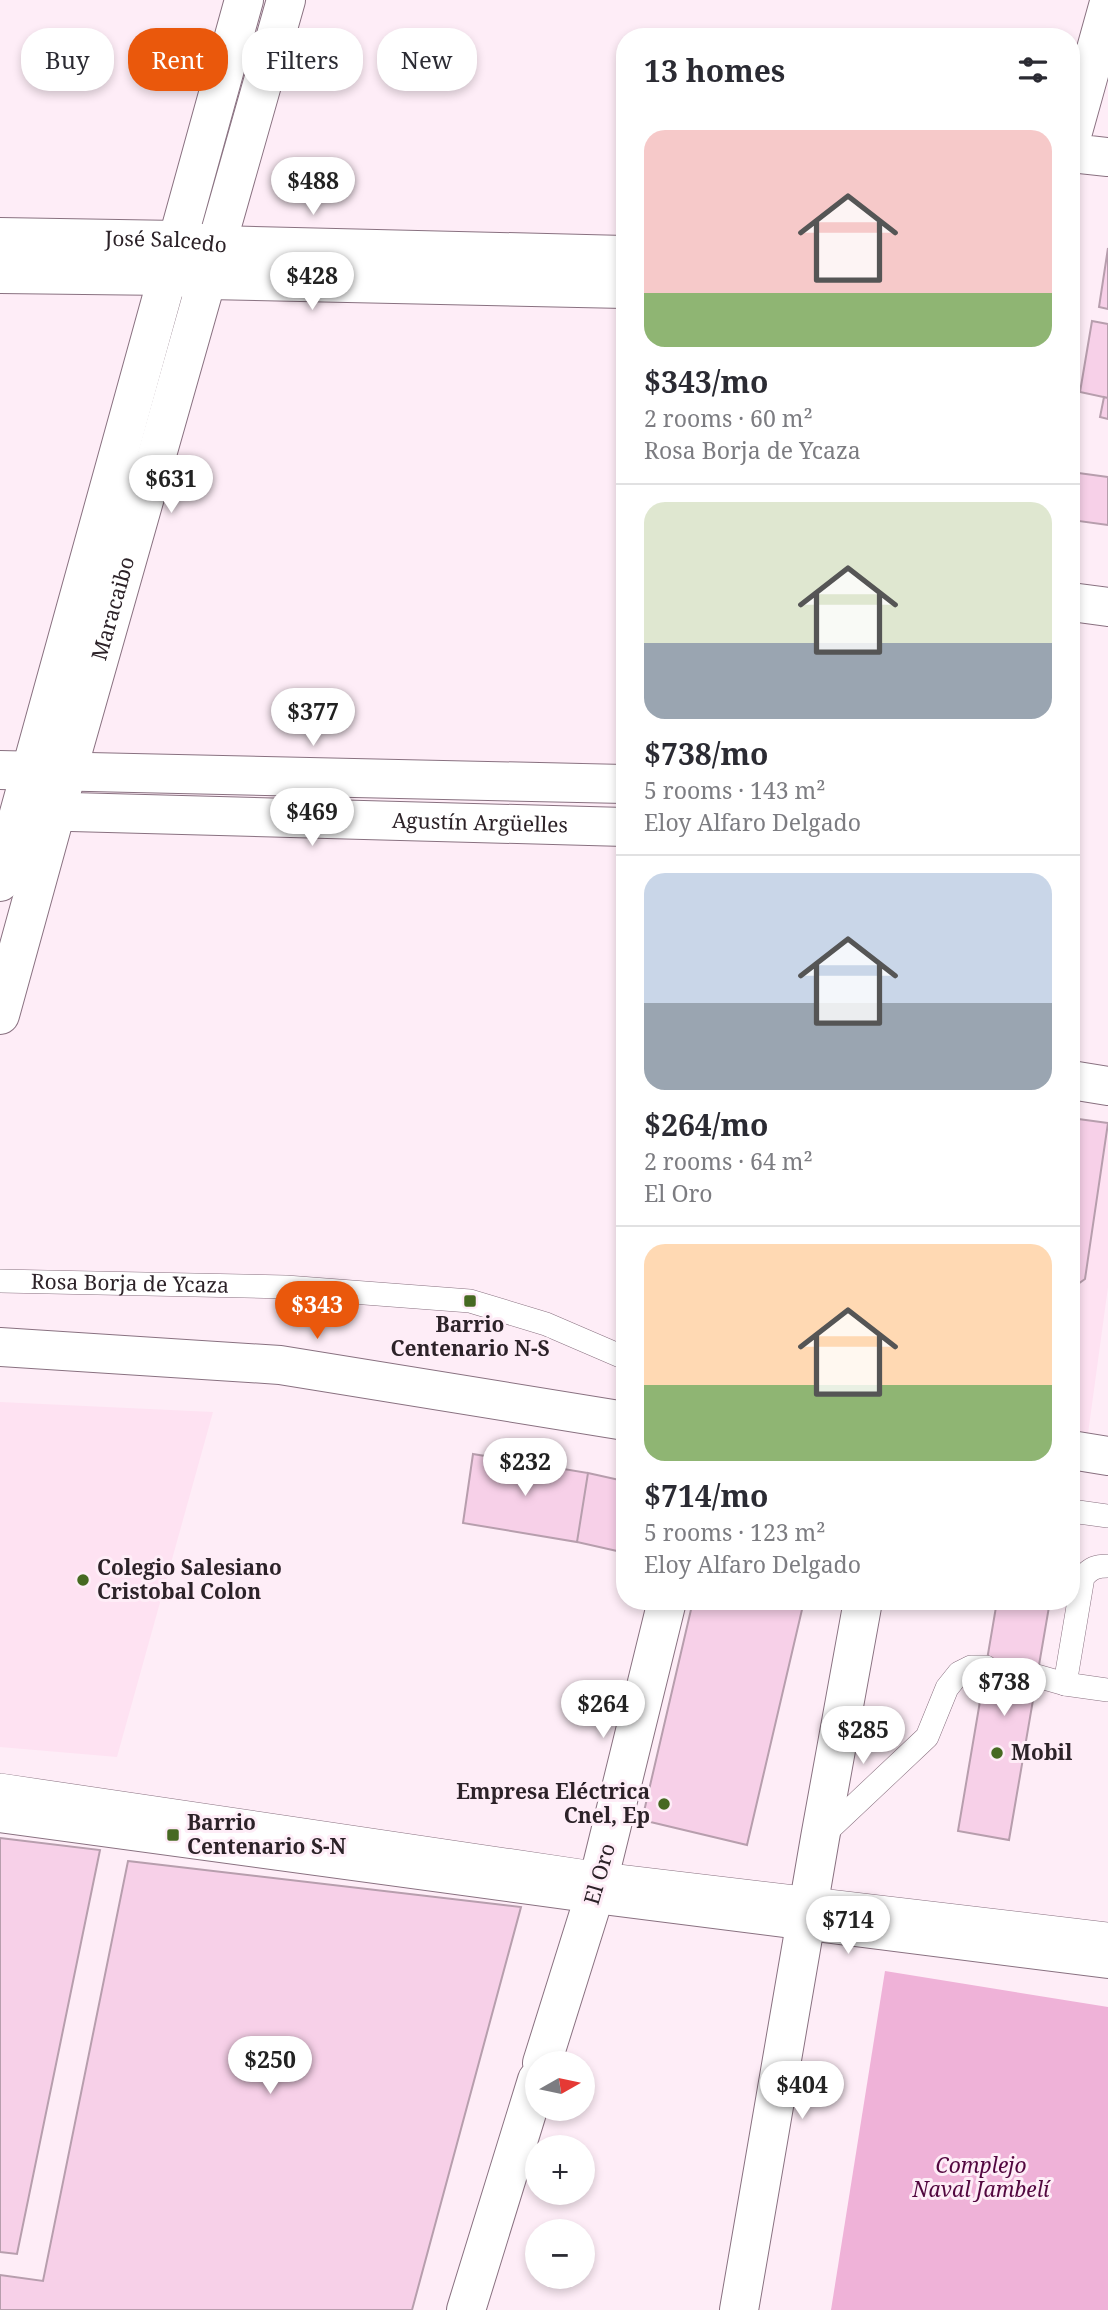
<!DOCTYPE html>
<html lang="en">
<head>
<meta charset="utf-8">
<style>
  body { margin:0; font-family:"Noto Serif",serif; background:#f2f2f3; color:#2b2b33; height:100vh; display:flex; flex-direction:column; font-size:26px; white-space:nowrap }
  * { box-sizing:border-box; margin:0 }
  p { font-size:23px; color:#7c7c81 }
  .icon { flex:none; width:38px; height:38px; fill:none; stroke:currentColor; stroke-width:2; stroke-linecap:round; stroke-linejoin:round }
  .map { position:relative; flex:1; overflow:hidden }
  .drawer { position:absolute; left:616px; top:28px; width:464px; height:1582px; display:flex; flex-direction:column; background:#fff; border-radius:28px; box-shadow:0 4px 10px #0003 }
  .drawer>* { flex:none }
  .hud { position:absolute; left:21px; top:28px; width:490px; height:63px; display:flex; gap:14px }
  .needle { width:46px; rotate:81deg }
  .tools { position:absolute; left:525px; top:2051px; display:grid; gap:14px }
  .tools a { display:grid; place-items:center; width:70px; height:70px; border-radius:50%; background:#fff; box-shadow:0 4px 10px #0003; font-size:35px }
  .price { position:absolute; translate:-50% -60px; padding:0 16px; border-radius:24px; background:#fff; color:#222; font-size:23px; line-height:46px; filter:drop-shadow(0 2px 4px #0008) }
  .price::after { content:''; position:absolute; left:50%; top:42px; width:21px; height:16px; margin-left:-10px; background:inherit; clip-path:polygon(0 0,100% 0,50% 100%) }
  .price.on { background:#ea580c; color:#fff }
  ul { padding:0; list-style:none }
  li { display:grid; align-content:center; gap:14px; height:371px; padding:0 28px }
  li+li { border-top:2px solid #e1e1e2 }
  li span { display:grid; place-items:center; height:217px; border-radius:21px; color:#555 }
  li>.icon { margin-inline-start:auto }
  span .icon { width:126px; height:126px; fill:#fffc; stroke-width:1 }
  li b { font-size:30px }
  h2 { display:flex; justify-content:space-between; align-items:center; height:84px; padding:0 28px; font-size:30px }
  .chip { padding:0 24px; border-radius:28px; background:#fff; box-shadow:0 4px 10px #0003; font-size:24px; line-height:63px }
  .chip.on { background:#ea580c; color:#fff }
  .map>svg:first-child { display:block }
  .built { fill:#fee2f2 }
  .green { fill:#efb2d8 }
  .building { fill:#f7d0e8; stroke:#b79ead; stroke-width:2 }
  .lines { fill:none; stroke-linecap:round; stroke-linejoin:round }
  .service-casing { stroke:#897180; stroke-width:24 }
  .minor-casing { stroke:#897180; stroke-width:40 }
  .tertiary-casing { stroke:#897180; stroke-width:40 }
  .secondary-casing { stroke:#897180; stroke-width:40 }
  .service { stroke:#fff; stroke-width:23 }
  .minor { stroke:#fff; stroke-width:38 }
  .tertiary { stroke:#fff; stroke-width:38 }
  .secondary { stroke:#fff; stroke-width:38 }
  .poi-dot { fill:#466921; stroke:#feedf7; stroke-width:2.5 }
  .labels { text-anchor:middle; stroke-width:6; stroke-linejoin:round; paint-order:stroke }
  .street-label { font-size:21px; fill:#2c2228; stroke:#feedf7 }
  .poi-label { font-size:21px; font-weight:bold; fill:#2c2228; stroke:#feedf7; text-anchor:start }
  .park-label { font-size:21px; font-style:italic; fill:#52073f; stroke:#feedf7 }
</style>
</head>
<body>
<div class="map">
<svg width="1108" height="2310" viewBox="0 0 1108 2310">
  <rect width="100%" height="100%" fill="#feedf7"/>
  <!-- built -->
  <path class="built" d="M 1108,1124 L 1108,1287 L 1087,1441 L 1071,1439 L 1071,1289 L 1085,1279 Z
    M 0,1402 L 213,1412 L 117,1757 L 0,1747 Z"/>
  <!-- green -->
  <path class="green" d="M 885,1971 L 1108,2007 L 1108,2310 L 831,2310 Z"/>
  <!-- building -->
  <path class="building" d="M 1108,248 L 1108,309 L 1099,307 Z
    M 1092,321 L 1108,324 L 1108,398 L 1080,392 Z
    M 1104,397 L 1108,398 L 1108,419 L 1100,417 Z
    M 1071,472 L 1108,477 L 1108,525 L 1071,520 Z
    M 1071,1118 L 1108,1123 L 1085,1279 L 1071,1289 Z
    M 473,1454 L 588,1473 L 577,1542 L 463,1523 Z
    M 588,1473 L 624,1481 L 617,1551 L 577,1542 Z
    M 693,1601 L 804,1601 L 747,1845 L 642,1820 Z
    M 997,1601 L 1050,1601 L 1009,1840 L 958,1831 Z
    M 0,1838 L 100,1850 L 17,2254 L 0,2252 Z
    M 128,1861 L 521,1907 L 412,2310 L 0,2310 L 0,2275 L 43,2281 Z"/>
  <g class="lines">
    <defs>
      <g id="service">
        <path id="s1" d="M 0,1281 L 286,1287 L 470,1301 L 546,1324 L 625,1358"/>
        <path d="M 1071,1511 L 1108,1516"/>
        <path d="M 1037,1676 L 1065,1684 L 1108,1690"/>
        <path d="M 1065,1684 L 1083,1577 C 1091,1568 1096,1566 1108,1566"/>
        <path d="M 0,1785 L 601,1874 L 1108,1934"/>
        <path d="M 822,1836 L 927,1737 L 947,1688 L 959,1673 L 971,1667 L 986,1667"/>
      </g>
      <g id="minor">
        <path id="s2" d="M 0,237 L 178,240 L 218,245 L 625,255"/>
        <path d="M 0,274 L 168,276 L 208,280 L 625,289"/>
        <path d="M 1071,602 L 1108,607"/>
        <path d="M 0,770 L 625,784"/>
        <path id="s3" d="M 34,811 L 625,827"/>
        <path d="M 0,882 L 244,0"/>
        <path id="s4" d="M 0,1015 L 67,772 L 286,0"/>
        <path d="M 1071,1080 L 1108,1086"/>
        <path d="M 542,2063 L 595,1894"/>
        <path d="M 466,2310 L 537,2080"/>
        <path d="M 739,2310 L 820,1838 L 863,1601"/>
      </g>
      <path id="tertiary" d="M 1071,139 L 1108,6
        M 1071,153 L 1108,157
        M 595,1894 L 667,1601"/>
      <path id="secondary" d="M 0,1347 L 280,1365 L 625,1421
        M 1071,1450 L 1108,1456
        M 0,1813 L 595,1894 L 1108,1959"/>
    </defs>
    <!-- service casing -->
    <use href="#service" class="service-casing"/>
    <!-- minor casing -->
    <use href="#minor" class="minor-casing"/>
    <!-- tertiary casing -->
    <use href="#tertiary" class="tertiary-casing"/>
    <!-- secondary casing -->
    <use href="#secondary" class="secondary-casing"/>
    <!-- service -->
    <use href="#service" class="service"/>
    <!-- minor -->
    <use href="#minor" class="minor"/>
    <!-- tertiary -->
    <use href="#tertiary" class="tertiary"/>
    <!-- secondary -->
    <use href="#secondary" class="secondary"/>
  </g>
  <!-- markers -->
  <g class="poi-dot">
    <rect x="463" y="1294" width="14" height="14" rx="3.5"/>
    <circle cx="83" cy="1580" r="7"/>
    <circle cx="997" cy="1753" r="7"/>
    <circle cx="664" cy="1804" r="7"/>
    <rect x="166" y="1828" width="14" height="14" rx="3.5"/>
  </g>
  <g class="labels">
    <!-- street labels -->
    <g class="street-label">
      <text dy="7" stroke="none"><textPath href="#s2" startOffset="166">José Salcedo</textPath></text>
      <text dy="7" stroke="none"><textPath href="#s4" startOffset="422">Maracaibo</textPath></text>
      <text dy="7" stroke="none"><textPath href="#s3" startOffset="446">Agustín Argüelles</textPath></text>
      <text dy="7" stroke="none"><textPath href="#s1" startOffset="130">Rosa Borja de Ycaza</textPath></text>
      <text transform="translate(600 1874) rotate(-74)" y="7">El Oro</text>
    </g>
    <!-- poi labels -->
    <g class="poi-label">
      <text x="470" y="1332" text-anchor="middle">Barrio<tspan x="470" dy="24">Centenario N-S</tspan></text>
      <text x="97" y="1575">Colegio Salesiano<tspan x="97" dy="24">Cristobal Colon</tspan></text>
      <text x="1011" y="1760">Mobil</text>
      <text x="650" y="1799" text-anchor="end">Empresa Eléctrica<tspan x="650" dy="24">Cnel, Ep</tspan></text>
      <text x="187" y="1830">Barrio<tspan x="187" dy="24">Centenario S-N</tspan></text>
    </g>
    <!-- park labels -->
    <g class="park-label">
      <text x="981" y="2173">Complejo<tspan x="981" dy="24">Naval Jambelí</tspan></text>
    </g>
  </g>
</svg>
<div class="tools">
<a><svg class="needle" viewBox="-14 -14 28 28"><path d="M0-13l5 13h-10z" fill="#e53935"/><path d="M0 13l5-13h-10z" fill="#7c7c81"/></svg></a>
<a>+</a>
<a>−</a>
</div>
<b class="price" style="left:313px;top:217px">$488</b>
<b class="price" style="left:312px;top:312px">$428</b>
<b class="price" style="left:171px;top:515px">$631</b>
<b class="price" style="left:313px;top:748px">$377</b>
<b class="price" style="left:312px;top:848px">$469</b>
<b class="price on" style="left:317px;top:1341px">$343</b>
<b class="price" style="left:525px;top:1498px">$232</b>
<b class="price" style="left:1004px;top:1718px">$738</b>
<b class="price" style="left:603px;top:1740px">$264</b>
<b class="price" style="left:863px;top:1766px">$285</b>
<b class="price" style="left:848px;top:1956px">$714</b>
<b class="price" style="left:270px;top:2096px">$250</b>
<b class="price" style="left:802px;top:2121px">$404</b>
<div class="hud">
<a class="chip">Buy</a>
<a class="chip on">Rent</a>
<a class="chip">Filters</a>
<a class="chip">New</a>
</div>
<section class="drawer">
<h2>13 homes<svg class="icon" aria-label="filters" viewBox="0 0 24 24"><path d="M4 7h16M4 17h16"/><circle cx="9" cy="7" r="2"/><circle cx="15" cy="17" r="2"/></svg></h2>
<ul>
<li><span style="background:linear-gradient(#f6c9c9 75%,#8fb573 0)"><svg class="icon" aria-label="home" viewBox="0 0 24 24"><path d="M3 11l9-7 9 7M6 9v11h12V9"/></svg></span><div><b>$343/mo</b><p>2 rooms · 60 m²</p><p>Rosa Borja de Ycaza</p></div></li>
<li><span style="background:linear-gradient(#dfe7d0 65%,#9aa5b1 0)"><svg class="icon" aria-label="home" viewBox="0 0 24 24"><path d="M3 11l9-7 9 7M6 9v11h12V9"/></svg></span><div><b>$738/mo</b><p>5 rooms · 143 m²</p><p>Eloy Alfaro Delgado</p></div></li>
<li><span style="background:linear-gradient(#c9d6e8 60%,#9aa5b1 0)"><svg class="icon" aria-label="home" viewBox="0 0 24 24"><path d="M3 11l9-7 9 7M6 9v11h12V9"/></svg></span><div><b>$264/mo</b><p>2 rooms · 64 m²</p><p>El Oro</p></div></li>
<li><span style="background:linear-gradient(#ffd9b3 65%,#8fb573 0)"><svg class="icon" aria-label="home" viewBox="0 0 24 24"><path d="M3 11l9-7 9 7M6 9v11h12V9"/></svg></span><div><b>$714/mo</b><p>5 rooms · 123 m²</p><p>Eloy Alfaro Delgado</p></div></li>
</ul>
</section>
</div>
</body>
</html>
